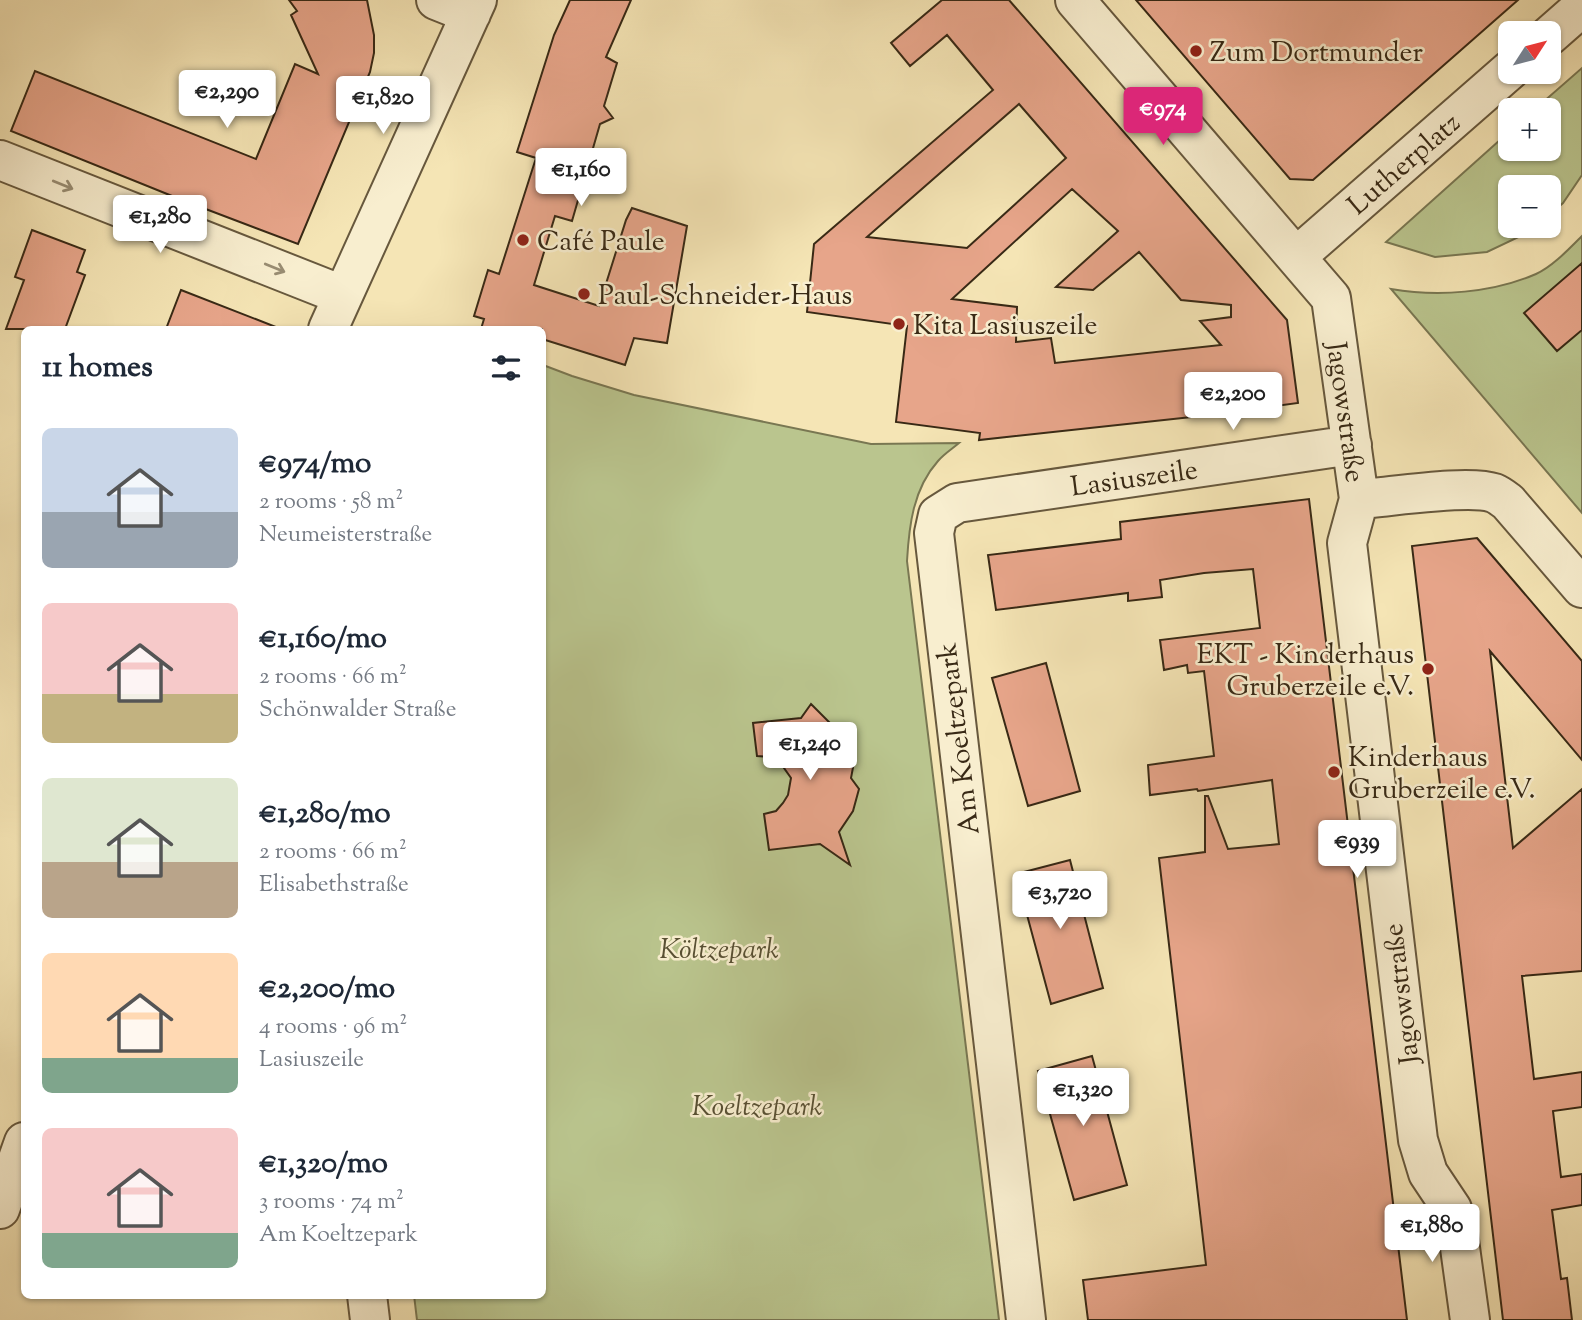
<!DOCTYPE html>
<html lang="en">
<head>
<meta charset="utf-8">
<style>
  body { margin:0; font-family:"Sorts Mill Goudy",serif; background:#f6f6f7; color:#1f2937; height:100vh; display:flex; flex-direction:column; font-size:26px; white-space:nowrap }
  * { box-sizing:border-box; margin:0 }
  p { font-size:23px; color:#747a83 }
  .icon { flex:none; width:38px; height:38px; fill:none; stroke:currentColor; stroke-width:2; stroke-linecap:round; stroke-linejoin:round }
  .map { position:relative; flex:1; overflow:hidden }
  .drawer { position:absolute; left:21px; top:326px; width:525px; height:973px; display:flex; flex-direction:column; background:#fff; border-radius:10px; box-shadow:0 2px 5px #0004 }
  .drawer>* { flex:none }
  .needle { width:46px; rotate:54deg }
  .buttons { position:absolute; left:1498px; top:21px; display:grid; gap:14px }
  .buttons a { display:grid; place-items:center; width:63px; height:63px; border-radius:10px; background:#fff; box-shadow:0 2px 5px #0004; font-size:35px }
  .price { position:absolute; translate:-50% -60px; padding:0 16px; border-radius:7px; background:#fff; color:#222; font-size:23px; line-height:46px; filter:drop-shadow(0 2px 4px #0008) }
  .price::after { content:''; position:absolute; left:50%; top:42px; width:21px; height:16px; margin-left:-10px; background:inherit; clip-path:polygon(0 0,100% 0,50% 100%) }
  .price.current { background:#db2777; color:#fff }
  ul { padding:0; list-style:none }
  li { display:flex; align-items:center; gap:21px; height:175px; padding:0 21px }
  li span { display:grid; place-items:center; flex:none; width:196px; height:140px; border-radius:10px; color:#555 }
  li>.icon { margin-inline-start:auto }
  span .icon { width:84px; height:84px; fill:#fffc; stroke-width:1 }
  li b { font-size:30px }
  h2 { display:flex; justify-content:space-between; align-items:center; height:84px; padding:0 21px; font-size:30px }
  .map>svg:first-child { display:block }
  .green { fill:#bac58e; stroke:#797752; stroke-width:2 }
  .building { fill:#e7a58a; stroke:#382915; stroke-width:2; fill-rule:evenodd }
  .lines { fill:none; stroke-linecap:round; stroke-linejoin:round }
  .minor-casing { stroke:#67583d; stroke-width:42 }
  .minor { stroke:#f8eecf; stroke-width:38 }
  .oneway { stroke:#988c72 }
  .poi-dot { fill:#8f2418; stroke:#f8eecf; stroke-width:2.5 }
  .labels { text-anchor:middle; stroke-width:5; stroke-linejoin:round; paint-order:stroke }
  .poi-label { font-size:28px; fill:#382915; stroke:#f8eecf; text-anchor:start }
  .street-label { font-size:28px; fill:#382915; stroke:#f8eecf }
  .park-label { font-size:28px; font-style:italic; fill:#585033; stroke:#f8eecf }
</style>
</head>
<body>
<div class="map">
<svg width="1582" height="1320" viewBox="0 0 1582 1320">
  <rect width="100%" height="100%" fill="#f5e5b5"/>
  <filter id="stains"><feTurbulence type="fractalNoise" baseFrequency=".00286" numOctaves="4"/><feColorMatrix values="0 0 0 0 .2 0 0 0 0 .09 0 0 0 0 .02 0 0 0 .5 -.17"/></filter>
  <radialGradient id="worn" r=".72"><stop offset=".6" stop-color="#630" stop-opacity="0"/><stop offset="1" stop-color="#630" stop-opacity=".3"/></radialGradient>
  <!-- green -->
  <path class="green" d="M 1582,68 L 1582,175 L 1563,203 L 1549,215 L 1549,187 L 1510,187 L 1510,226 L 1535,226 L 1525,234 L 1487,252 L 1435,257 L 1386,242 L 1510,131 L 1510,149 L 1549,149 L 1549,110 L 1534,110 Z
    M 1582,236 L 1582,513 L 1391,289 C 1438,297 1492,293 1536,274 C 1552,267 1569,249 1582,236 Z
    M 543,365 L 572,376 L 634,395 L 871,444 L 959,443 C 952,449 944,454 938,461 C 913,489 909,526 907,561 L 999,1320 L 417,1320 L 414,1295 L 542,1295 Z"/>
  <!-- building -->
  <path class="building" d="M 289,0 L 367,0 L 374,35 L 374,53 L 370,72 L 298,244 L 182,200 L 11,131 L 35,71 L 256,159 L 295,64 L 318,74 L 291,15 L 297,11 Z
    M 570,0 L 631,0 L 606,57 L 617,63 L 604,106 L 613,118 L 600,124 L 572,221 L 555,216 L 534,285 L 599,306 L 626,220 L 632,208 L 687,226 L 667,343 L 634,338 L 625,365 L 542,339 L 542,329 L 481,329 L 484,319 L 474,316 L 488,270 L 499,274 L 536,158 L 517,152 L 554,35 Z
    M 942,0 L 1009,0 L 1287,320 L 1298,403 L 1201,416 L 979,440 L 980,433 L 896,422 L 907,326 L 807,312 L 814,244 L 993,90 L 947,35 L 910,66 L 891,43 ZM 1019,104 L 1066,158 L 967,248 L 867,237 ZM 1072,189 L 1118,231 L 1056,287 L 1093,290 L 1139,252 L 1181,300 L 1231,305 L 1231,317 L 1200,321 L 1221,345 L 1055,363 L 1051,338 L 1016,342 L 1017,307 L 952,299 Z
    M 1136,0 L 1518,0 L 1313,180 L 1290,179 Z
    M 32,230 L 85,250 L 77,272 L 85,275 L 65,329 L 6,329 L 24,280 L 15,277 Z
    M 1582,263 L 1582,330 L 1557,351 L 1524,313 Z
    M 181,290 L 276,327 L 275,329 L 166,329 Z
    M 1309,499 L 1407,1320 L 1088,1320 L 1083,1280 L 1206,1265 L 1159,858 L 1205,852 L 1205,796 L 1208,796 L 1228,849 L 1279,844 L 1272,780 L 1198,791 L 1197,789 L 1150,795 L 1148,765 L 1214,756 L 1204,671 L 1188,673 L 1187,665 L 1164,670 L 1160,640 L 1260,628 L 1253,569 L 1204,573 L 1160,580 L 1162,597 L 1128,601 L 1128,593 L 996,610 L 988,555 L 1121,539 L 1120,522 Z
    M 1477,538 L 1582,661 L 1582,760 L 1490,651 L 1513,848 L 1582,789 L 1582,971 L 1522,976 L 1534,1079 L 1582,1072 L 1582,1107 L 1553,1111 L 1561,1177 L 1582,1174 L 1582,1205 L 1552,1210 L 1561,1279 L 1567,1278 L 1572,1320 L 1503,1320 L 1412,546 Z
    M 1046,663 L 1080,791 L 1028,806 L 992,678 Z
    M 811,704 L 842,735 L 855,757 L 851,778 L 859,789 L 853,811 L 839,832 L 850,865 L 820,844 L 769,850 L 764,814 L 776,811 L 783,803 L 788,795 L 791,778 L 779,761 L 771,757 L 757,756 L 753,723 L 801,718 Z
    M 1070,860 L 1103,988 L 1051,1004 L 1016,874 Z
    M 1092,1056 L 1127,1185 L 1074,1200 L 1038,1071 Z"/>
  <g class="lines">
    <defs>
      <path id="minor" d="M 436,0 L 471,14
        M 1075,0 L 1331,298 L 1359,499 L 1347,543 L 1418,1140 L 1428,1173 L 1452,1209 L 1457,1226 L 1470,1320
        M 1549,36 L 1582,7
        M 0,160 L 342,295
        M 1296,257 L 1510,70
        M 328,329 L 477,0
        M 1359,499 C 1390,497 1469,484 1494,493 C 1499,495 1504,499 1508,502 L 1582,588
        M 0,1209 L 24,1142
        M 367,1295 L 370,1320
        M 1026,1320 L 934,533 L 938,515 L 957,503 L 1352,445"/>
    </defs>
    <!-- minor casing -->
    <use href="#minor" class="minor-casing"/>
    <!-- minor -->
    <use href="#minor" class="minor"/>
  </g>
  <!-- one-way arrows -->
  <defs><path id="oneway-shaft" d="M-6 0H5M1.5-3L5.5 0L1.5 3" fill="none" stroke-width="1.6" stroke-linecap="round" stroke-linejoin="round" transform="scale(1.75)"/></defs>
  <g class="oneway">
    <use href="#oneway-shaft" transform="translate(63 185) rotate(22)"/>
    <use href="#oneway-shaft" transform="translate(275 268) rotate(22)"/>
  </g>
  <!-- markers -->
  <g class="poi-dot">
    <circle cx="1196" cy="51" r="7"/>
    <circle cx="523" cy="240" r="7"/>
    <circle cx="584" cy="294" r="7"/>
    <circle cx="899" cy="324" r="7"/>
    <circle cx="1428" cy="669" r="7"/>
    <circle cx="1334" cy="772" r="7"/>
  </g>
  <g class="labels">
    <!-- poi labels -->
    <g class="poi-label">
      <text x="1210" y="61">Zum Dortmunder</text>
      <text x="537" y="250">Café Paule</text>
      <text x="598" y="304">Paul-Schneider-Haus</text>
      <text x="913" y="334">Kita Lasiuszeile</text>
      <text x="1414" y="663" text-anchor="end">EKT - Kinderhaus<tspan x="1414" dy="32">Gruberzeile e.V.</tspan></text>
      <text x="1348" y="766">Kinderhaus<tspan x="1348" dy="32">Gruberzeile e.V.</tspan></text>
    </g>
    <!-- street labels -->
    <g class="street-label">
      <text transform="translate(1403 163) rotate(-41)" y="10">Lutherplatz</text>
      <text transform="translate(1347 412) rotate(82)" y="10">Jagowstraße</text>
      <text transform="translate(1134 477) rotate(-8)" y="10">Lasiuszeile</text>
      <text transform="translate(957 739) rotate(-97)" y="10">Am Koeltzepark</text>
      <text transform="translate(1400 994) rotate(-97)" y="10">Jagowstraße</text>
    </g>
    <!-- park labels -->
    <g class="park-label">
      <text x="719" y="958">Költzepark</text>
      <text x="757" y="1115">Koeltzepark</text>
    </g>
  </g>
  <rect width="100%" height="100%" filter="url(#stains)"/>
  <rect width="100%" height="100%" fill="url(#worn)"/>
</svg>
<div class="buttons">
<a><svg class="needle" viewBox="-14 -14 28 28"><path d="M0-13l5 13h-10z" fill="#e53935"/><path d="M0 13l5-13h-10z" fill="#747a83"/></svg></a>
<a>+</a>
<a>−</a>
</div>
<b class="price" style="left:227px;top:130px">€2,290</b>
<b class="price" style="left:383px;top:136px">€1,820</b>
<b class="price current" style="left:1163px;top:147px">€974</b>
<b class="price" style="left:581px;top:208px">€1,160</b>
<b class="price" style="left:160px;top:255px">€1,280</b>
<b class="price" style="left:1233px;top:432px">€2,200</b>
<b class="price" style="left:810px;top:782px">€1,240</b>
<b class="price" style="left:1357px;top:880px">€939</b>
<b class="price" style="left:1060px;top:931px">€3,720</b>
<b class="price" style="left:1083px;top:1128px">€1,320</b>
<b class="price" style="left:1432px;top:1264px">€1,880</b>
<section class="drawer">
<h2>11 homes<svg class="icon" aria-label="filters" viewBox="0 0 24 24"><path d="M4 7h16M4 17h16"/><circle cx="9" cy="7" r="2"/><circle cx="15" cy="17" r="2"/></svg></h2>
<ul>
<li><span style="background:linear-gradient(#c9d6e8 60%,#9aa5b1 0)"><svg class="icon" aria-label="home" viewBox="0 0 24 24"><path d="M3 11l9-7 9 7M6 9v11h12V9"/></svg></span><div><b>€974/mo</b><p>2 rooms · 58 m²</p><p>Neumeisterstraße</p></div></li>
<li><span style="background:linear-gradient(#f6c9c9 65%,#c2b280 0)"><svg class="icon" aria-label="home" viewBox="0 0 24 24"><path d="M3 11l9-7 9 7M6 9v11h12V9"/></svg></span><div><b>€1,160/mo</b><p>2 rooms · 66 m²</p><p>Schönwalder Straße</p></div></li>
<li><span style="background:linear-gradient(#dfe7d0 60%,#b9a48a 0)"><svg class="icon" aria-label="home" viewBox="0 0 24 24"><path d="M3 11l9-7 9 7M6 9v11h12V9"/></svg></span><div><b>€1,280/mo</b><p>2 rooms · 66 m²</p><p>Elisabethstraße</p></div></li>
<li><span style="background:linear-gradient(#ffd9b3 75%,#7fa58c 0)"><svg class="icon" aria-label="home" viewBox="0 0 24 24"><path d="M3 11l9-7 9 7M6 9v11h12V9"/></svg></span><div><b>€2,200/mo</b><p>4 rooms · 96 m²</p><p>Lasiuszeile</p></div></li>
<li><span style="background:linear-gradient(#f6c9c9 75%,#7fa58c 0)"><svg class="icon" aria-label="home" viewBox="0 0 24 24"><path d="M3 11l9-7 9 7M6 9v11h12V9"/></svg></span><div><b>€1,320/mo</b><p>3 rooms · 74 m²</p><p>Am Koeltzepark</p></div></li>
</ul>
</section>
</div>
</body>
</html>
